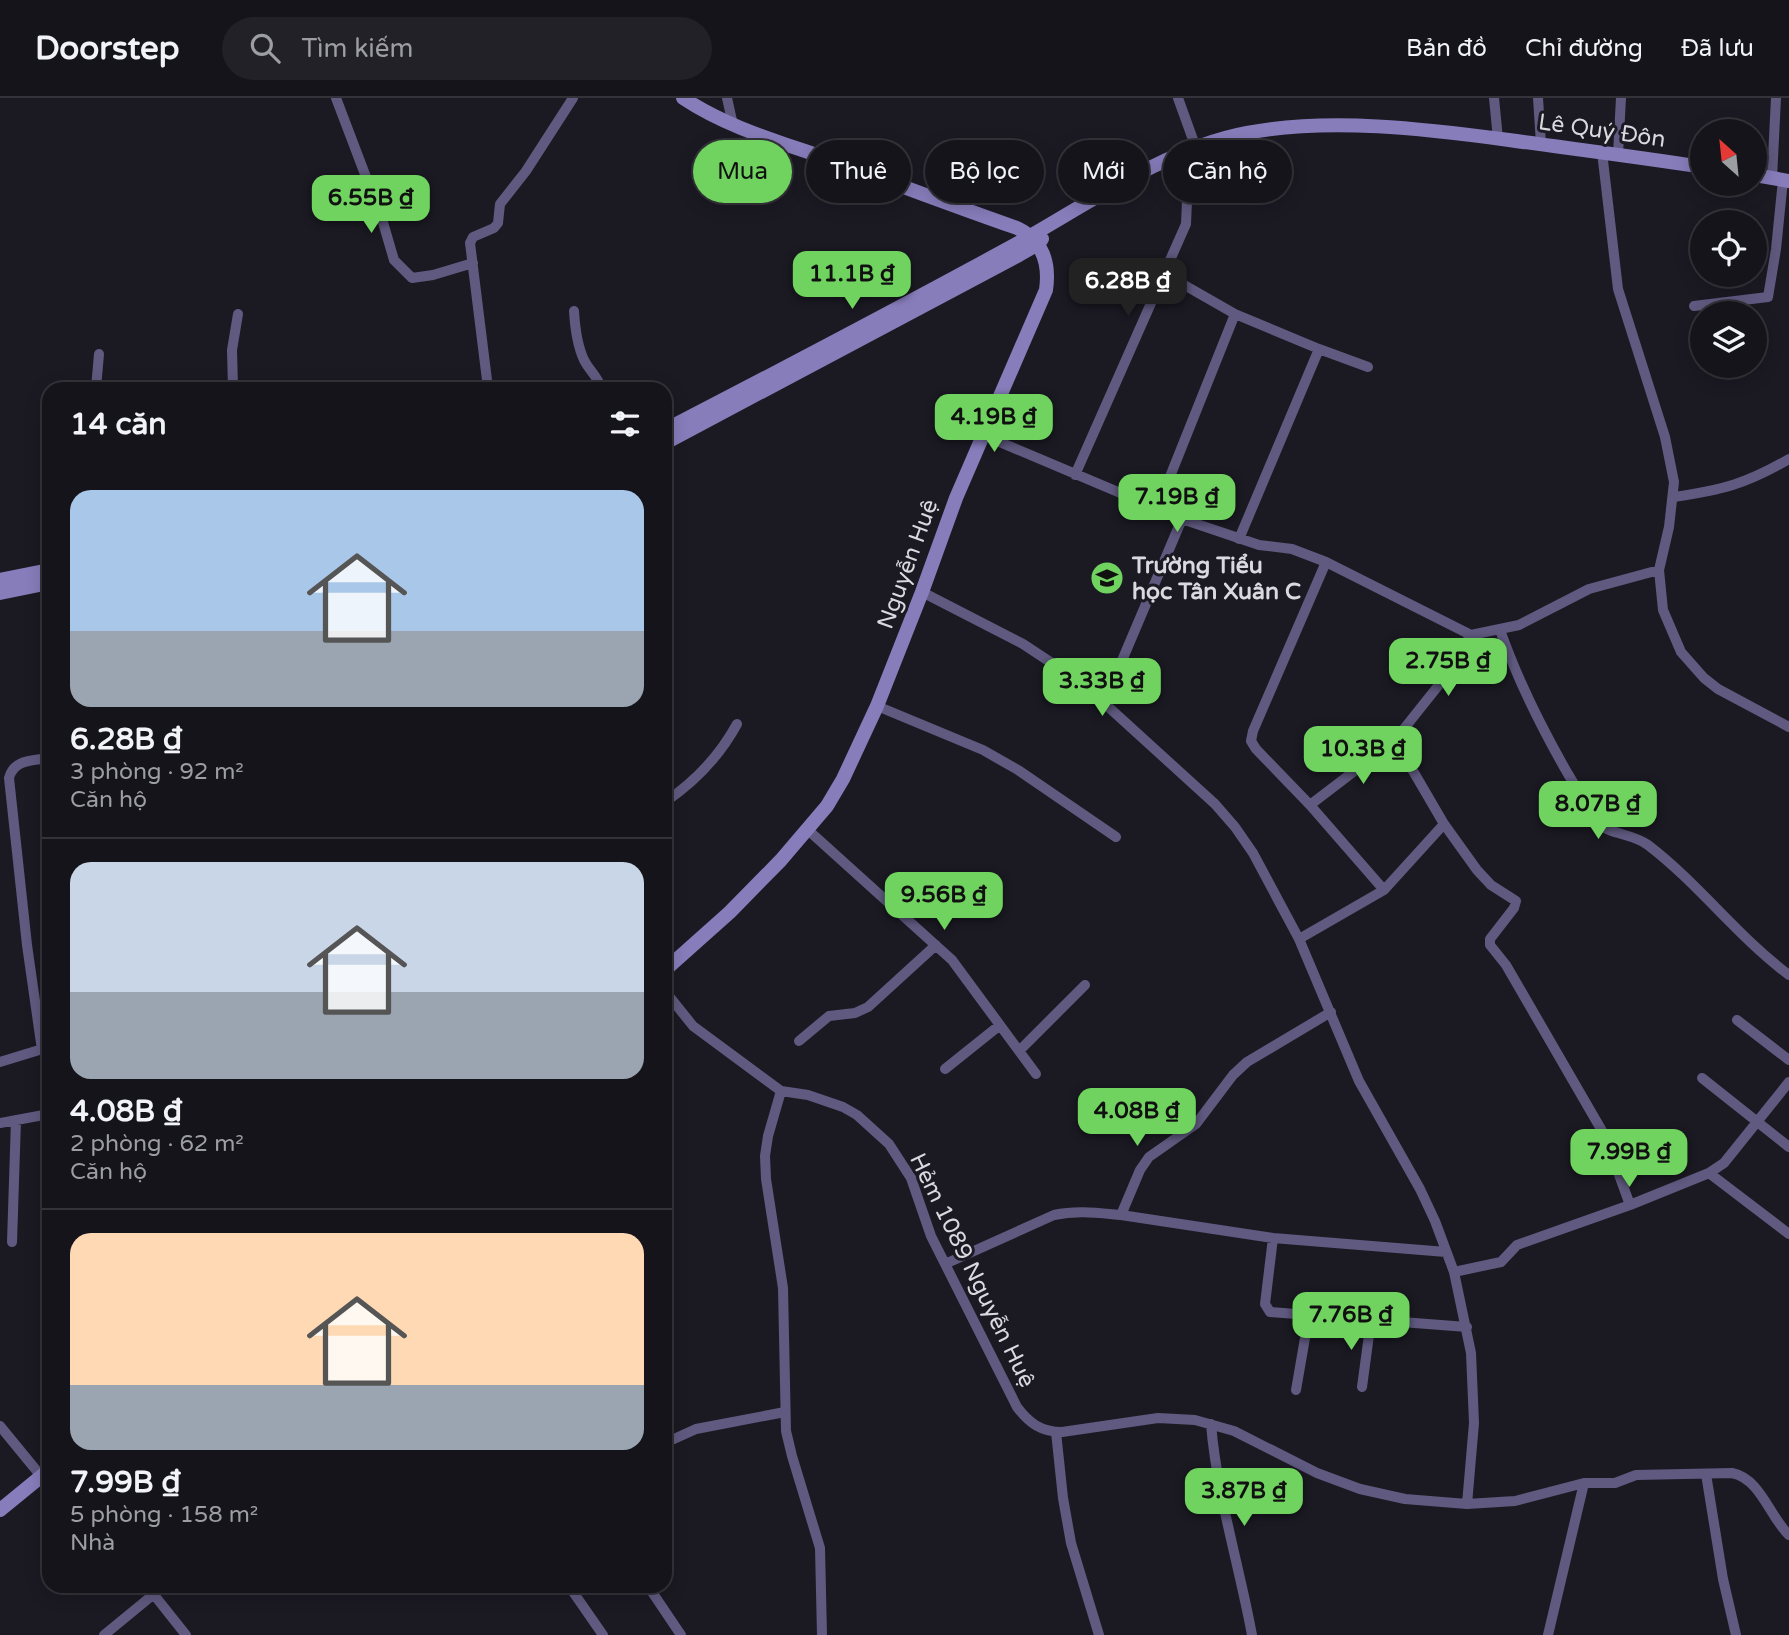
<!DOCTYPE html>
<html lang="vi">
<head>
<meta charset="utf-8">
<style>
  body { margin:0; font-family:"Varela Round",sans-serif; background:#212127; color:#f1f3f6; height:100vh; display:flex; flex-direction:column; font-size:26px; white-space:nowrap }
  * { box-sizing:border-box; margin:0 }
  p { font-size:23px; color:#9d9ea2 }
  .icon { flex:none; width:38px; height:38px; fill:none; stroke:currentColor; stroke-width:2; stroke-linecap:round; stroke-linejoin:round }
  .map { position:relative; flex:1; overflow:hidden }
  .sheet { position:absolute; left:42px; top:284px; width:630px; height:1211px; display:flex; flex-direction:column; background:#14141a; border-radius:21px; box-shadow:0 4px 18px #0003,0 0 0 2px #333339 }
  .sheet>* { flex:none }
  .top-card { position:absolute; left:693px; top:42px; width:665px; height:63px; display:flex; gap:14px }
  .needle { width:46px; rotate:333deg }
  .fabs { position:absolute; left:1690px; top:21px; display:grid; gap:14px }
  .fabs a { display:grid; place-items:center; width:77px; height:77px; border-radius:50%; background:#14141a; box-shadow:0 4px 18px #0003,0 0 0 2px #333339; font-size:35px }
  .price { position:absolute; translate:-50% -60px; padding:0 16px; border-radius:14px; background:#70d35f; color:#111; font-size:23px; line-height:46px; filter:drop-shadow(0 2px 4px #0008) }
  .price::after { content:''; position:absolute; left:50%; top:42px; width:21px; height:16px; margin-left:-10px; background:inherit; clip-path:polygon(0 0,100% 0,50% 100%) }
  .price.active { background:#222; color:#fff }
  ul { padding:0; list-style:none }
  li { display:grid; align-content:center; gap:14px; height:371px; padding:0 28px }
  li+li { border-top:2px solid #333339 }
  li span { display:grid; place-items:center; height:217px; border-radius:21px; color:#555 }
  li>.icon { margin-inline-start:auto }
  span .icon { width:126px; height:126px; fill:#fffc; stroke-width:1 }
  li b { font-size:30px }
  h2 { display:flex; justify-content:space-between; align-items:center; height:84px; padding:0 28px; font-size:30px }
  .pill { padding:0 24px; border-radius:32px; background:#14141a; box-shadow:0 4px 18px #0003,0 0 0 2px #333339; font-size:24px; line-height:63px }
  .pill.active { background:#70d35f; color:#111 }
  header { display:flex; align-items:center; gap:42px; box-sizing:border-box; height:98px; padding:0 35px; background:#14141a; border-bottom:2px solid #333339 }
  header strong { font-size:33px }
  nav { display:flex; gap:38px; margin-inline-start:auto; font-size:24px }
  .search { width:490px; height:63px; background:#212127; display:flex; align-items:center; gap:18px; box-sizing:border-box; padding:0 24px; border-radius:38px; color:#9d9ea2; font-size:26px }
  .map>svg:first-child { display:block }
  .lines { fill:none; stroke-linecap:round; stroke-linejoin:round }
  .street { stroke:#605a80; stroke-width:10 }
  .secondary { stroke:#877dbb; stroke-width:14 }
  .labels { text-anchor:middle; stroke-width:6; stroke-linejoin:round; paint-order:stroke }
  .street-label { font-size:23px; fill:#dad9e0; stroke:#1b1a23 }
  .poi-label { font-size:23px; font-weight:bold; fill:#dad9e0; stroke:#1b1a23; text-anchor:start }
</style>
</head>
<body>
<header>
<strong>Doorstep</strong>
<div class="search"><svg class="icon" aria-label="search" viewBox="0 0 24 24"><circle cx="10" cy="10" r="6"/><path d="M15 15l6 6"/></svg>Tìm kiếm</div>
<nav><a>Bản đồ</a><a>Chỉ đường</a><a>Đã lưu</a></nav>
</header>
<div class="map">
<svg width="1789" height="1537" viewBox="0 0 1789 1537">
  <rect width="100%" height="100%" fill="#1b1a23"/>
  <g class="lines">
    <!-- street -->
    <path class="street" d="M 336,0 L 382,121 L 394,162 L 412,180 L 433,177 L 473,165
      M 727,0 L 733,27
      M 1178,0 L 1196,50
      M 1494,0 L 1498,41
      M 1538,0 L 1541,46
      M 1602,54 L 1618,191 L 1665,339 L 1674,384 L 1669,429 L 1659,472 L 1663,512 L 1681,554 L 1704,580 L 1718,591 L 1789,629
      M 1618,56 L 1621,0
      M 1772,80 L 1776,0
      M 1165,176 L 1235,216
      M 1694,208 L 1768,199 L 1776,151 L 1783,82
      M 574,213 C 575,230 577,247 584,262 C 590,274 597,277 601,290
      M 1319,251 L 1368,269
      M 310,289 L 311,290
      M 96,290 L 99,256
      M 233,290 L 232,252 L 238,216
      M 488,290 L 470,145 L 473,139 L 494,130 L 498,125 L 500,106 L 526,73 L 573,0
      M 983,337 L 1182,421 L 1259,447 L 1292,451 L 1326,464 L 1471,537 L 1519,527 L 1589,491 L 1659,472
      M 1075,377 L 1186,126 L 1187,102 L 1172,61
      M 1674,399 C 1722,392 1746,386 1789,361
      M 1157,411 L 1235,216 L 1319,251 L 1239,441
      M 1326,464 L 1253,633 L 1251,643 L 1256,651 L 1310,707 L 1384,792
      M 922,494 L 1023,546 L 1073,579 L 1104,605 L 1182,421
      M 1500,532 C 1518,583 1541,629 1568,676 C 1578,692 1587,712 1600,726 C 1609,736 1634,736 1648,747 C 1699,786 1737,838 1789,877
      M 1104,605 L 1215,706 L 1235,729 L 1253,755 L 1299,841 L 1359,983 L 1420,1091 L 1435,1123 L 1454,1174 L 1471,1255 L 1474,1325 L 1467,1406
      M 877,608 L 983,652 L 1018,672 L 1116,739
      M 1395,642 L 1444,726 L 1477,772 L 1491,787 L 1516,803 L 1514,810 L 1490,841 L 1490,847 L 1506,867 L 1605,1038 L 1630,1107
      M 665,704 C 696,683 719,659 737,626
      M 1310,707 L 1395,642 L 1442,583 L 1471,537
      M 808,732 L 952,862 L 1036,976
      M 1299,841 L 1384,792 L 1444,726
      M 665,893 L 693,928 L 781,993 L 808,997 L 843,1009 L 857,1017 L 889,1046 L 911,1080 L 931,1138 L 1017,1309 C 1029,1325 1041,1334 1062,1334 L 1158,1320 L 1195,1322 L 1234,1333 L 1317,1375 L 1360,1391 L 1405,1401 L 1467,1406 L 1515,1403 L 1584,1385 L 1615,1385 L 1636,1377 L 1732,1375 C 1761,1381 1769,1418 1789,1437
      M 1737,922 L 1789,962
      M 799,943 L 829,918 L 855,915 L 868,909 L 936,847
      M 42,952 L 27,847 L 9,680 C 14,661 32,663 49,660
      M 1019,953 L 1085,887
      M 0,964 L 49,949
      M 945,971 L 1000,927
      M 1702,980 L 1789,1049
      M 781,993 L 768,1038 L 765,1058 L 766,1081 L 783,1190 L 786,1333 L 792,1358 L 820,1450 L 822,1537
      M 0,1025 L 49,1016
      M 1709,1075 L 1789,1136
      M 1121,1117 L 1273,1140 L 1446,1154
      M 1273,1140 L 1265,1206 L 1270,1214 L 1467,1229
      M 12,1144 L 16,1022
      M 945,1166 L 1054,1117 C 1077,1112 1098,1115 1121,1117 L 1140,1072 L 1149,1059 L 1196,1026 L 1233,977 L 1247,964 L 1331,914
      M 1454,1174 L 1501,1164 L 1517,1147 L 1630,1107 L 1709,1075 L 1724,1065 L 1789,984
      M 1362,1289 L 1371,1222
      M 1296,1292 L 1309,1217
      M 1211,1326 C 1217,1398 1239,1466 1252,1537
      M 0,1328 L 41,1378
      M 1056,1334 L 1063,1400 L 1071,1445 L 1099,1537
      M 665,1345 L 696,1331 L 785,1314
      M 1706,1376 L 1723,1481 L 1736,1537
      M 147,1488 L 186,1537
      M 569,1488 L 603,1537
      M 648,1488 L 681,1537
      M 104,1537 L 154,1496
      M 1548,1537 L 1584,1385"/>
    <!-- secondary -->
    <path class="secondary" d="M 1755,77 L 1789,83
      M 665,332 C 781,272 897,211 1011,149 C 1083,109 1166,50 1247,35 C 1328,19 1427,31 1509,42 C 1574,51 1638,59 1703,69
      M 665,345 L 1019,157 L 1038,146 L 1042,141
      M 0,482 L 49,472
      M 0,495 L 49,485
      M 665,872 L 730,814 L 781,762 L 827,708 L 843,681 L 877,608 L 922,494 L 956,400 L 1046,192 C 1050,164 1042,142 1017,130 C 954,108 893,85 831,62 C 780,44 728,30 683,0
      M 0,1412 L 49,1372"/>
  </g>
  <!-- icons -->
  <defs>
    <symbol id="school-disc" viewBox="-11 -11 22 22"><circle r="9.5" fill="#70d35f" stroke="#1b1a23"/><path d="M0-5L7-2L0 1L-7-2ZM-4 1L0 2.5L4 1V4Q0 6-4 4Z" fill="#111"/></symbol>
  </defs>
  <g fill-rule="evenodd">
    <use href="#school-disc" x="1088" y="461" width="38" height="38"/>
  </g>
  <g class="labels">
    <!-- street labels -->
    <g class="street-label">
      <text transform="translate(1602 32) rotate(8)" y="8">Lê Quý Đôn</text>
      <text transform="translate(907 466) rotate(-70)" y="8">Nguyễn Huệ</text>
      <text transform="translate(973 1172) rotate(64)" y="8">Hẻm 1089 Nguyễn Huệ</text>
    </g>
    <!-- poi labels -->
    <g class="poi-label">
      <text x="1132" y="475">Trường Tiểu<tspan x="1132" dy="26">học Tân Xuân C</tspan></text>
    </g>
  </g>
</svg>
<div class="fabs">
<a><svg class="needle" viewBox="-14 -14 28 28"><path d="M0-13l5 13h-10z" fill="#e53935"/><path d="M0 13l5-13h-10z" fill="#9d9ea2"/></svg></a>
<a><svg class="icon" aria-label="locate" viewBox="0 0 24 24"><circle cx="12" cy="12" r="6"/><path d="M12 2v4M12 18v4M2 12h4M18 12h4"/></svg></a>
<a><svg class="icon" aria-label="layers" viewBox="0 0 24 24"><path d="M12 4l9 5-9 5-9-5zM3 14l9 5 9-5"/></svg></a>
</div>
<b class="price" style="left:371px;top:137px">6.55B ₫</b>
<b class="price" style="left:852px;top:213px">11.1B ₫</b>
<b class="price active" style="left:1128px;top:220px">6.28B ₫</b>
<b class="price" style="left:994px;top:356px">4.19B ₫</b>
<b class="price" style="left:1177px;top:436px">7.19B ₫</b>
<b class="price" style="left:1448px;top:600px">2.75B ₫</b>
<b class="price" style="left:1102px;top:620px">3.33B ₫</b>
<b class="price" style="left:1363px;top:688px">10.3B ₫</b>
<b class="price" style="left:1598px;top:743px">8.07B ₫</b>
<b class="price" style="left:944px;top:834px">9.56B ₫</b>
<b class="price" style="left:1137px;top:1050px">4.08B ₫</b>
<b class="price" style="left:1629px;top:1091px">7.99B ₫</b>
<b class="price" style="left:1351px;top:1254px">7.76B ₫</b>
<b class="price" style="left:1244px;top:1430px">3.87B ₫</b>
<div class="top-card">
<a class="pill active">Mua</a>
<a class="pill">Thuê</a>
<a class="pill">Bộ lọc</a>
<a class="pill">Mới</a>
<a class="pill">Căn hộ</a>
</div>
<section class="sheet">
<h2>14 căn<svg class="icon" aria-label="filters" viewBox="0 0 24 24"><path d="M4 7h16M4 17h16"/><circle cx="9" cy="7" r="2"/><circle cx="15" cy="17" r="2"/></svg></h2>
<ul>
<li><span style="background:linear-gradient(#a9c7e8 65%,#9aa5b1 0)"><svg class="icon" aria-label="home" viewBox="0 0 24 24"><path d="M3 11l9-7 9 7M6 9v11h12V9"/></svg></span><div><b>6.28B ₫</b><p>3 phòng · 92 m²</p><p>Căn hộ</p></div></li>
<li><span style="background:linear-gradient(#c9d6e8 60%,#9aa5b1 0)"><svg class="icon" aria-label="home" viewBox="0 0 24 24"><path d="M3 11l9-7 9 7M6 9v11h12V9"/></svg></span><div><b>4.08B ₫</b><p>2 phòng · 62 m²</p><p>Căn hộ</p></div></li>
<li><span style="background:linear-gradient(#ffd9b3 70%,#9aa5b1 0)"><svg class="icon" aria-label="home" viewBox="0 0 24 24"><path d="M3 11l9-7 9 7M6 9v11h12V9"/></svg></span><div><b>7.99B ₫</b><p>5 phòng · 158 m²</p><p>Nhà</p></div></li>
</ul>
</section>
</div>
</body>
</html>
